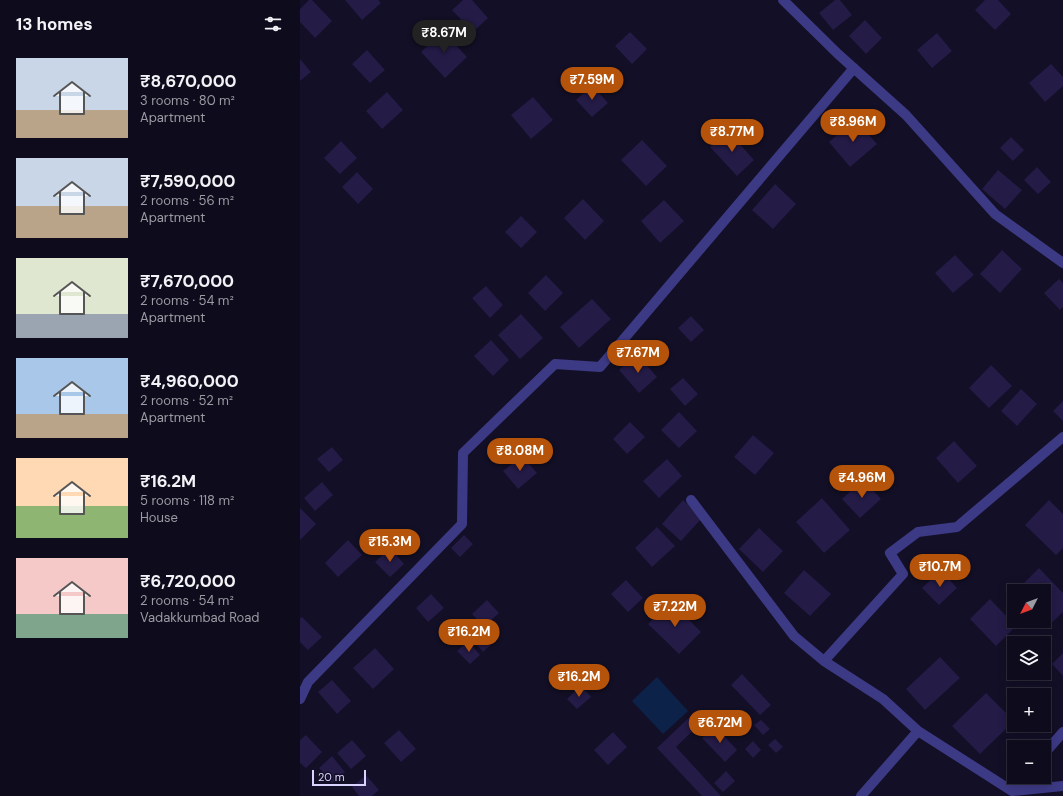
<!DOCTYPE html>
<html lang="en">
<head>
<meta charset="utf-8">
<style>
  body { margin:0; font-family:"DM Sans",sans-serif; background:#171425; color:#f1f3f6; height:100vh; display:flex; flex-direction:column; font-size:15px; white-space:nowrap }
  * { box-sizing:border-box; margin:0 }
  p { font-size:13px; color:#9b9ba3 }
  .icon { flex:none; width:22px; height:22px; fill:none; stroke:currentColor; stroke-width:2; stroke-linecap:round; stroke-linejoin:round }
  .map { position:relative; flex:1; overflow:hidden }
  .side { display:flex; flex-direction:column; background:#0e0b1c; width:300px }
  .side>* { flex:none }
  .needle { width:26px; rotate:228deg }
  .buttons { position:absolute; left:707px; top:584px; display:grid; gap:8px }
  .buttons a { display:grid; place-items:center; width:44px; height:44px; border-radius:0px; background:#0e0b1c; box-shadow:0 2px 10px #0003,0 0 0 1px #2e2b3b; font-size:20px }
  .scale { position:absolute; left:12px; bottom:10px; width:54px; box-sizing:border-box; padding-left:4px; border:2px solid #d9d4ff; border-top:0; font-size:11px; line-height:14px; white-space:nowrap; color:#d9d4ff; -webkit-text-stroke:3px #130f26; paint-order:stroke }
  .price { position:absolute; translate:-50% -34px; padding:0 9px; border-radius:14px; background:#b45309; color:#fff; font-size:13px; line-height:26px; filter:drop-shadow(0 1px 2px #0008) }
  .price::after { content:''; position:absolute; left:50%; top:24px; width:12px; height:9px; margin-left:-6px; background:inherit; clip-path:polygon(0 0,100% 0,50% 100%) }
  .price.selected { background:#222; color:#fff }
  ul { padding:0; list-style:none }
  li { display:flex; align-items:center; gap:12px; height:100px; padding:0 16px }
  li span { display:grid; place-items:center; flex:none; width:112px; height:80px; border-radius:0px; color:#555 }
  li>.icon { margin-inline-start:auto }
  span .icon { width:48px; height:48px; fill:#fffc; stroke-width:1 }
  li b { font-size:17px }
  h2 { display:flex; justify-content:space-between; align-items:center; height:48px; padding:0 16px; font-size:17px }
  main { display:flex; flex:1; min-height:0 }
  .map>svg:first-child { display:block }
  .water { fill:#0c2248 }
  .building { fill:#241b47 }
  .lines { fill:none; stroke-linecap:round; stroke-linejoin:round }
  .minor { stroke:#3d3a85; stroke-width:10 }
</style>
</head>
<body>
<main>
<section class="side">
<h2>13 homes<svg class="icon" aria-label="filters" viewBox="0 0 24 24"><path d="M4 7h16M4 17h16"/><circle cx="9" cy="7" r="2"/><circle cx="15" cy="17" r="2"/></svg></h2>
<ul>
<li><span style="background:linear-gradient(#c9d6e8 65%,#b9a48a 0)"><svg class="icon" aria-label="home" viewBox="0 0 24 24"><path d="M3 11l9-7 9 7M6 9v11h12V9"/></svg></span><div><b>₹8,670,000</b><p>3 rooms · 80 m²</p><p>Apartment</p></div></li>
<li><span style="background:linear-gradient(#c9d6e8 60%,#b9a48a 0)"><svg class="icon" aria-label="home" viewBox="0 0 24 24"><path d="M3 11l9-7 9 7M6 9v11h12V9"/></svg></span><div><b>₹7,590,000</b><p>2 rooms · 56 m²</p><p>Apartment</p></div></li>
<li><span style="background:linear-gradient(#dfe7d0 70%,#9aa5b1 0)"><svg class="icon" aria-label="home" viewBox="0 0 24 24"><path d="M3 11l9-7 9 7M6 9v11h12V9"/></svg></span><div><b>₹7,670,000</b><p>2 rooms · 54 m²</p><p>Apartment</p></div></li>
<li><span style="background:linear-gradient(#a9c7e8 70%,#b9a48a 0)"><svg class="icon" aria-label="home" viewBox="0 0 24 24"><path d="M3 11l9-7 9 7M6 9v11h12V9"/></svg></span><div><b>₹4,960,000</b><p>2 rooms · 52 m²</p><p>Apartment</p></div></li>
<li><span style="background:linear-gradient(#ffd9b3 60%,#8fb573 0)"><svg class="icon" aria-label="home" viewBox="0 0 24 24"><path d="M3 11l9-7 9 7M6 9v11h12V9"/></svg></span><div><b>₹16.2M</b><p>5 rooms · 118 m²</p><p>House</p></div></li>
<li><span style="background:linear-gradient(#f6c9c9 70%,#7fa58c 0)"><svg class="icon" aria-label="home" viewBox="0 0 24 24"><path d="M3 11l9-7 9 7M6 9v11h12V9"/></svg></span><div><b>₹6,720,000</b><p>2 rooms · 54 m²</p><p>Vadakkumbad Road</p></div></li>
</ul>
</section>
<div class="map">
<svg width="763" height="796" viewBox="0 0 763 796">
  <rect width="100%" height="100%" fill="#130f26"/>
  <!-- water -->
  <path class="water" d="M 357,677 L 388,711 L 363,734 L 332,701 Z"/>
  <!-- building -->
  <path class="building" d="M 9,0 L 12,0 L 32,21 L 15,38 L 0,22 L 0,9 Z
    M 45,0 L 78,0 L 81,3 L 62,20 Z
    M 163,0 L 172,0 L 188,18 L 173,32 L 152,10 Z
    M 535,0 L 540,0 L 552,15 L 533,30 L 519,13 Z
    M 685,0 L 698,0 L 711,14 L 695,30 L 675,10 Z
    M 565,20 L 582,38 L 566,54 L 549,36 Z
    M 143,31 L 167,57 L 145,78 L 121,52 Z
    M 330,32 L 347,49 L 332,64 L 315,46 Z
    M 637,33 L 652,51 L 632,68 L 617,50 Z
    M 67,50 L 85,70 L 70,83 L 52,64 Z
    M 0,59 L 11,72 L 0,81 Z
    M 751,64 L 763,77 L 763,86 L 745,102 L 729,83 Z
    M 292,85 L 308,103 L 292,117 L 276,100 Z
    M 87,92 L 103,110 L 82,129 L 66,111 Z
    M 233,97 L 253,120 L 231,139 L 211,115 Z
    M 555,119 L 577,144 L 550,167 L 529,142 Z
    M 428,131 L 454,160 L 437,176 L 410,147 Z
    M 711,137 L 724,150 L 713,161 L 700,148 Z
    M 342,140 L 367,166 L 346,186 L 321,160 Z
    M 41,141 L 57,158 L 40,174 L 24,158 Z
    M 737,167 L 751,182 L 738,194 L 724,180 Z
    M 698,170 L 722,190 L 705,209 L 682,189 Z
    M 57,172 L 73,189 L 58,204 L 42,187 Z
    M 475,184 L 496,204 L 473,229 L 452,210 Z
    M 283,199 L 304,221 L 285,240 L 264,218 Z
    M 364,200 L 384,221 L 360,243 L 341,221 Z
    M 221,216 L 237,232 L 221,248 L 205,232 Z
    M 702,250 L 722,269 L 700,293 L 680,274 Z
    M 655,255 L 674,275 L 653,293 L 635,273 Z
    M 246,275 L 263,293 L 245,311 L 228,293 Z
    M 759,279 L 763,283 L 763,307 L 760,310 L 744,293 Z
    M 186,286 L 203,305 L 190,318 L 172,298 Z
    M 292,299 L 311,319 L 279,348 L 260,327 Z
    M 221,314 L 243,338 L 220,359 L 198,335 Z
    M 391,316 L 404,330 L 391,342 L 378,328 Z
    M 191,340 L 209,360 L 193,376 L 174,356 Z
    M 337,354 L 357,377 L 339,393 L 319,370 Z
    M 691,365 L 712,386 L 689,408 L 669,388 Z
    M 383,378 L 398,394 L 385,406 L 370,389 Z
    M 721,389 L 737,404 L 717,426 L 701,411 Z
    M 763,401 L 763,421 L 753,411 Z
    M 379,412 L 397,431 L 379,448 L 361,430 Z
    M 330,422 L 345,437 L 327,454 L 313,439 Z
    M 453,435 L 474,453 L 455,475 L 434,457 Z
    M 654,441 L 677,466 L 658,483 L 636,458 Z
    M 32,447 L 43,460 L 29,472 L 17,459 Z
    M 222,456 L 237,473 L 218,489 L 203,471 Z
    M 367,459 L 382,476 L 359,498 L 343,481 Z
    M 563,479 L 581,499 L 560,518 L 542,499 Z
    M 22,482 L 33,495 L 15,511 L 4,498 Z
    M 522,498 L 550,530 L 524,553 L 496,522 Z
    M 383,500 L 402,518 L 381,541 L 362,524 Z
    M 749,500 L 763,514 L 763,548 L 756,555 L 725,525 Z
    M 0,508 L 16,524 L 0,540 Z
    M 357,527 L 375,546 L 352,567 L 335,548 Z
    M 459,528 L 483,551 L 463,572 L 439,549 Z
    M 164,535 L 173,544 L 160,557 L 151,548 Z
    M 48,540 L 62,555 L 38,577 L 25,563 Z
    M 90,548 L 104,564 L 90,577 L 75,562 Z
    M 739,568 L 763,593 L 763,612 L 746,628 L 739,621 L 744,621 L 744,591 L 716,591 Z
    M 504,570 L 531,594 L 510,616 L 484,593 Z
    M 641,570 L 657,588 L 639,605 L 622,588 Z
    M 326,580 L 343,598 L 328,612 L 311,594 Z
    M 131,594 L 144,608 L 128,622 L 116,608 Z
    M 690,599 L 716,626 L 696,646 L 670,619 Z
    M 187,600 L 199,613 L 184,627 L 172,614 Z
    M 371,602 L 401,632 L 379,654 L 348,624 Z
    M 2,617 L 22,637 L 8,650 L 0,642 L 0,618 Z
    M 187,632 L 195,641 L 183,652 L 175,643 Z
    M 168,641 L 180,655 L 170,664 L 157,651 Z
    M 75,648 L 94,669 L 73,689 L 53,668 Z
    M 763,653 L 763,676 L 752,664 Z
    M 640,657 L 660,678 L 625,710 L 606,689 Z
    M 442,674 L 471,705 L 460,715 L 431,685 Z
    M 32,680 L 51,701 L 37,714 L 18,692 Z
    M 281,686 L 291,697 L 277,709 L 267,699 Z
    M 686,693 L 714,721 L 680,754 L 652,726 Z
    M 396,711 L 404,720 L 376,747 L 421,796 L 402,796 L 357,748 Z
    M 461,720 L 470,729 L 463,735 L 454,725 Z
    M 415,726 L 437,750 L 425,762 L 402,738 Z
    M 99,730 L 116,749 L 101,762 L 84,743 Z
    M 313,732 L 327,747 L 308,765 L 294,750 Z
    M 6,735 L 22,752 L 6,768 L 0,763 L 0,740 Z
    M 475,739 L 483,747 L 476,753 L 468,745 Z
    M 52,740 L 66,756 L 51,769 L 37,753 Z
    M 453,741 L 461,750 L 453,758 L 445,749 Z
    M 32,756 L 45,772 L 32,783 L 19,768 Z
    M 426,771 L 435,781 L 423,792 L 414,783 Z
    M 66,775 L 79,790 L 72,796 L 59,796 L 52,787 Z"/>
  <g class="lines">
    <!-- minor -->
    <path class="minor" d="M 483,0 L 538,54 L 606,115 L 695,214 L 763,263
      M 391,500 L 494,636 L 524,661 L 583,699 L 618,731
      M 524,661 L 603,574 L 590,553 L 618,532 L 657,527 L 763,437
      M 0,699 L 8,682 L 162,524 L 163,453 L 255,364 L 300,367 L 554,68
      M 744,754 L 763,732
      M 712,791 L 763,786
      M 561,796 L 618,731 L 712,791 L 724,777"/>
  </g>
</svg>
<div class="buttons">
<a><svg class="needle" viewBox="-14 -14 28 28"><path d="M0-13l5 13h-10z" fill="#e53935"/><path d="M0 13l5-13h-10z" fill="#9b9ba3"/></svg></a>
<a><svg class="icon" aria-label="layers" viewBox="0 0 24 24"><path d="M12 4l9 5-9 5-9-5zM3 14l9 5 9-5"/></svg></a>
<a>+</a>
<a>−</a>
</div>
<div class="scale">20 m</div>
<b class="price selected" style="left:144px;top:54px">₹8.67M</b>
<b class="price" style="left:292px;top:101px">₹7.59M</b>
<b class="price" style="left:553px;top:143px">₹8.96M</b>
<b class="price" style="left:432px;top:153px">₹8.77M</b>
<b class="price" style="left:338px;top:374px">₹7.67M</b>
<b class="price" style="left:220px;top:472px">₹8.08M</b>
<b class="price" style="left:562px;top:499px">₹4.96M</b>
<b class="price" style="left:90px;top:563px">₹15.3M</b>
<b class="price" style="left:640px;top:588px">₹10.7M</b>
<b class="price" style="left:375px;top:628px">₹7.22M</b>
<b class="price" style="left:169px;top:653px">₹16.2M</b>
<b class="price" style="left:279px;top:698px">₹16.2M</b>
<b class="price" style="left:420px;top:744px">₹6.72M</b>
</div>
</main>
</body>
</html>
